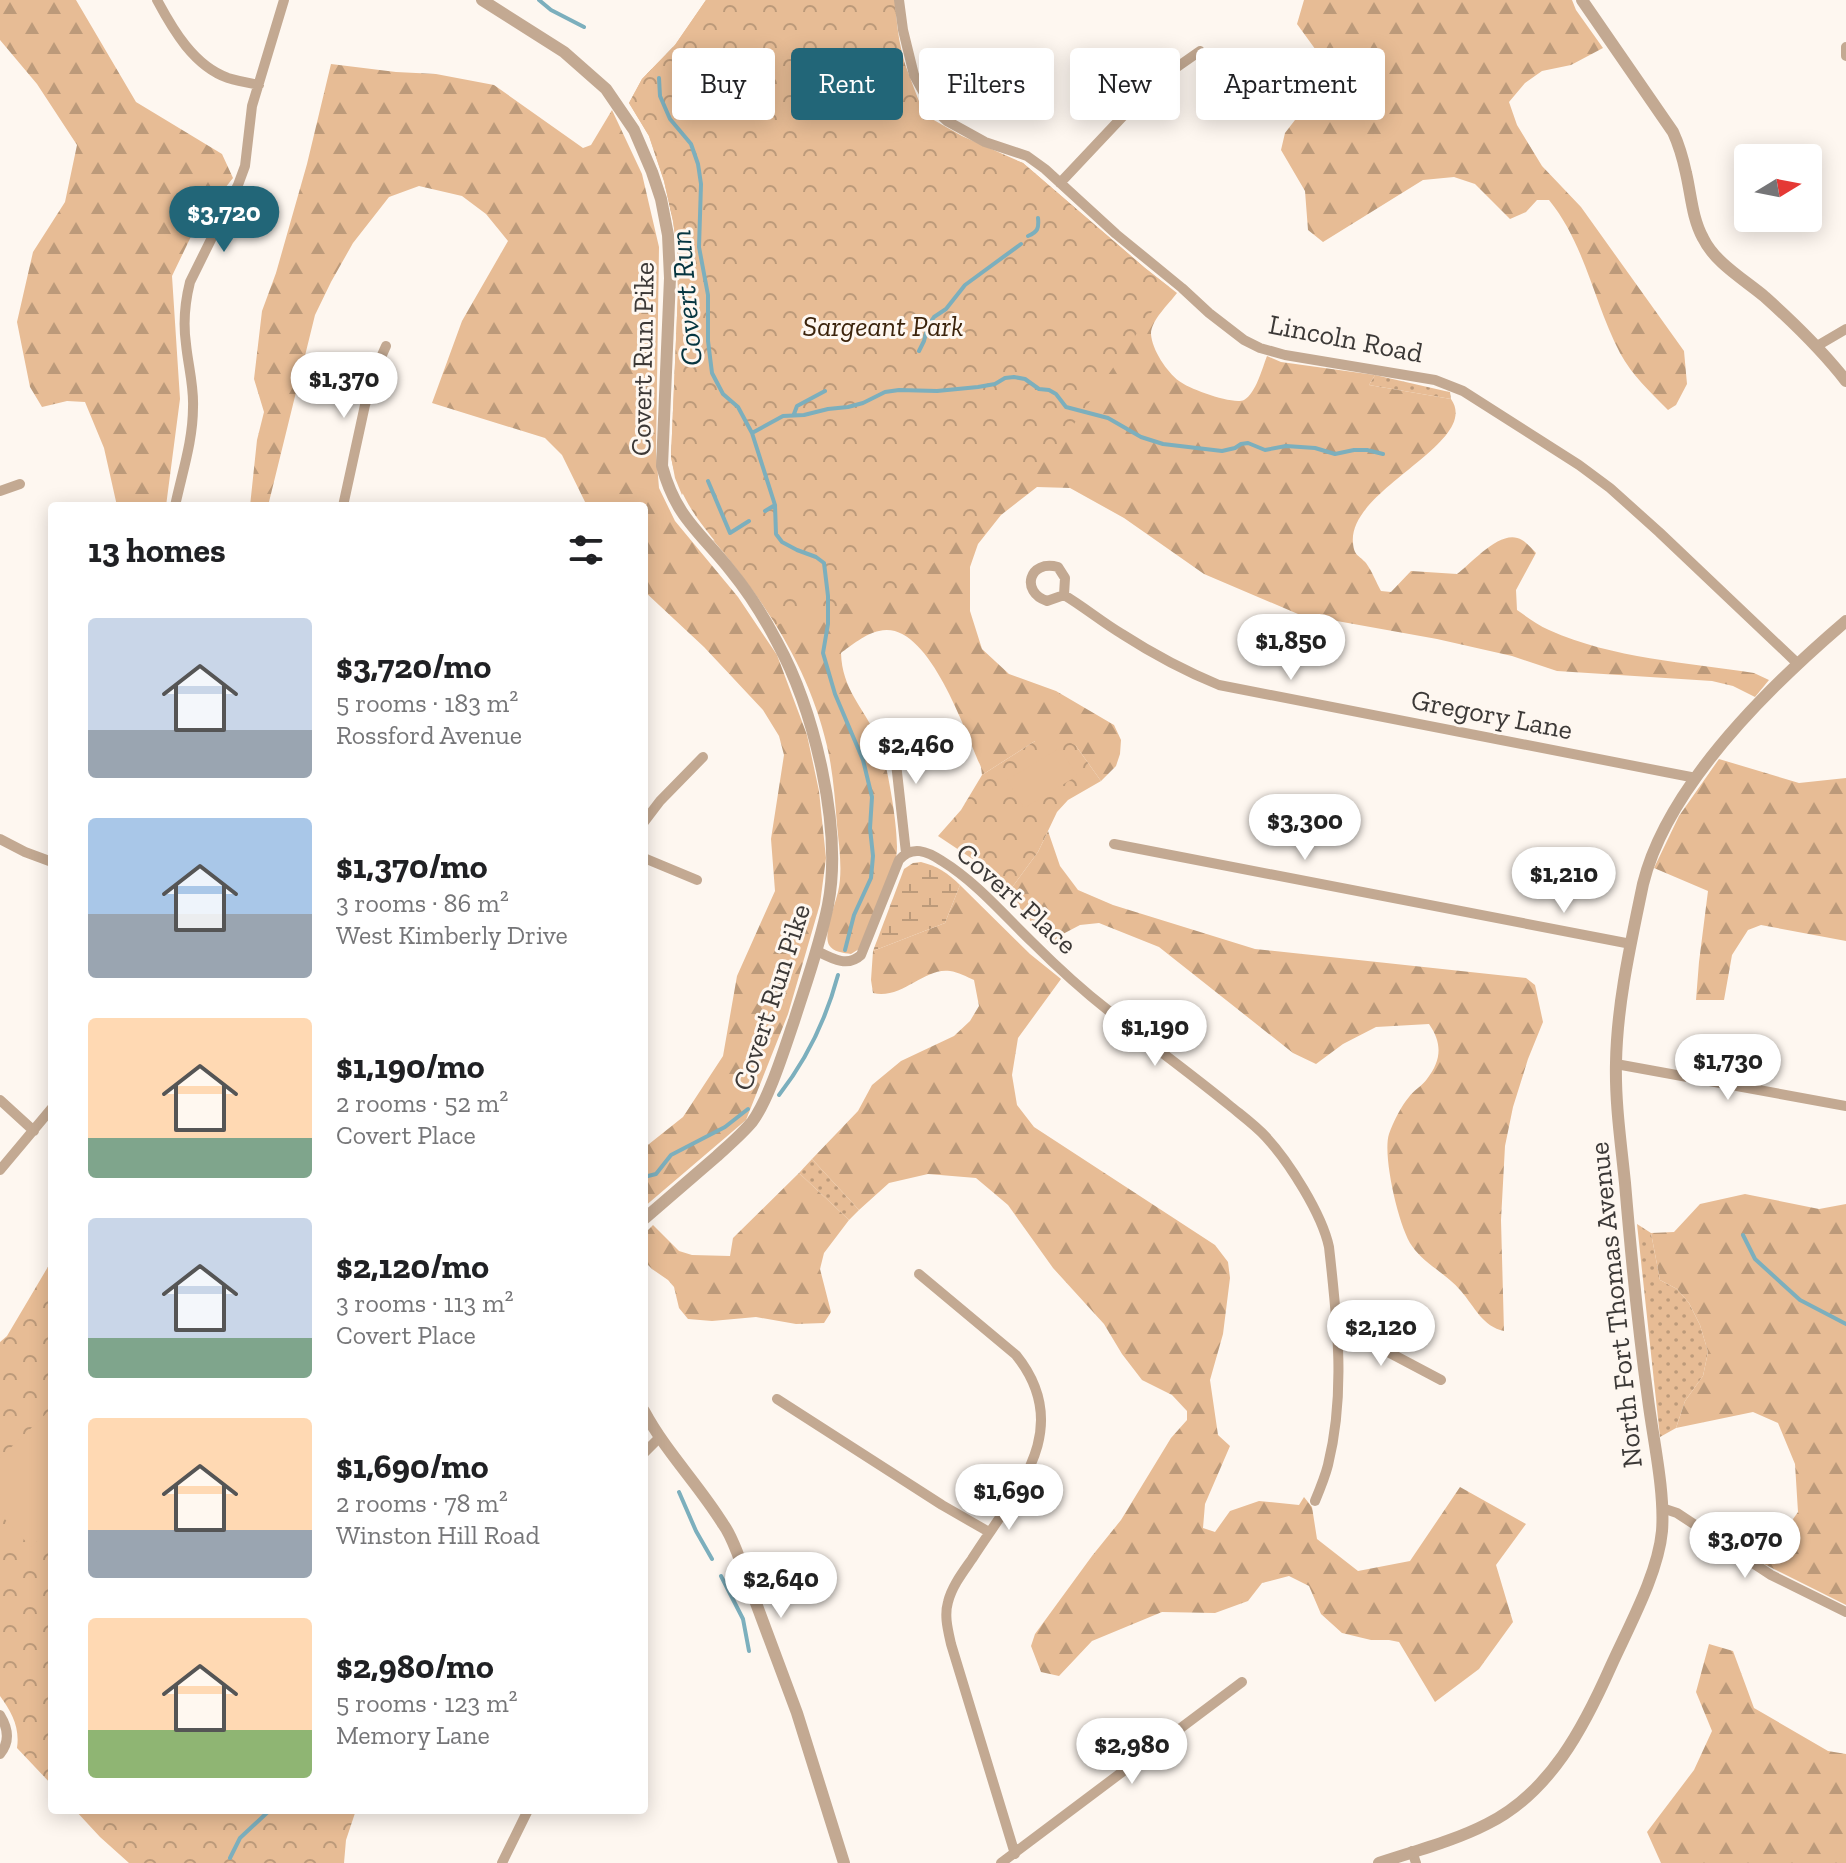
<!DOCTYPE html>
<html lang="en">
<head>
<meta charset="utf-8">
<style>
  body { margin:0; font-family:"Zilla Slab",serif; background:#f2f2f2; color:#202124; height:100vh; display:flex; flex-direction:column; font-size:30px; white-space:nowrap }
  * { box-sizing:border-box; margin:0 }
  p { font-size:26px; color:#757577 }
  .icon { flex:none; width:44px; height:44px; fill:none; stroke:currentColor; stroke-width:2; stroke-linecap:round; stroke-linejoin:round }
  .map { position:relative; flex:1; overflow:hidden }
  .drawer { position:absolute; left:48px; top:502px; width:600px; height:1312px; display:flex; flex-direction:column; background:#fff; border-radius:8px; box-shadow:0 4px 20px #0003 }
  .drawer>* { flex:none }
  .top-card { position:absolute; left:672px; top:48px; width:760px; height:72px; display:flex; gap:16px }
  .needle { width:52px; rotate:80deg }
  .buttons { position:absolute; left:1734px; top:144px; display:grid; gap:16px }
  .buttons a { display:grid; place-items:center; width:88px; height:88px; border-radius:8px; background:#fff; box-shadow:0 4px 20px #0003; font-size:40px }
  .price { position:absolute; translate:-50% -68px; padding:0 18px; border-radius:28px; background:#fff; color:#222; font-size:26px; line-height:52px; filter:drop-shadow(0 2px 4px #0008) }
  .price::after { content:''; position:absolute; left:50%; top:48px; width:24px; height:18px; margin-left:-12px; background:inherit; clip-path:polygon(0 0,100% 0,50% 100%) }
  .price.active { background:#226678; color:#fff }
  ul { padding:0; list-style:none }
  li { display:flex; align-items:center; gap:24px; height:200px; padding:0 40px }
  li span { display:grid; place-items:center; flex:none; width:224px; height:160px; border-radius:8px; color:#555 }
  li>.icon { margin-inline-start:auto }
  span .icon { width:96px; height:96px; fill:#fffc; stroke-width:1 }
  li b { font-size:34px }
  h2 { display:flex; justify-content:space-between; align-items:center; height:96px; padding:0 40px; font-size:34px }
  .tag { padding:0 28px; border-radius:8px; background:#fff; box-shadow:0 4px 20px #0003; font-size:28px; line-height:72px }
  .tag.active { background:#226678; color:#fff }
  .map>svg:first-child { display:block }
  .grass { fill:url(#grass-dots) }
  .forest { fill:url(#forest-firs) }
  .wetland { fill:url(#wetland-marsh) }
  .park { fill:url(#park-crowns) }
  .pitch { fill:#e7bc95 }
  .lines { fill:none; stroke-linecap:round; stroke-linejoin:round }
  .stream { stroke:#7cafbd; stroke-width:4 }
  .minor { stroke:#c3a992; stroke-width:10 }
  .tertiary { stroke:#c3a992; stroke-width:12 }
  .labels { text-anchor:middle; stroke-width:6; stroke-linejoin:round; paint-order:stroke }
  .park-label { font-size:28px; font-style:italic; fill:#3c240c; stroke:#fef7f0 }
  .street-label { font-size:28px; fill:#3c3937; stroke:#fef7f0 }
  .water-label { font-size:30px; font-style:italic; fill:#053540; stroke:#fef7f0 }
</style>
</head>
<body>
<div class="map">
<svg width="1846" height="1863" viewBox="0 0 1846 1863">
  <defs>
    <pattern id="grass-dots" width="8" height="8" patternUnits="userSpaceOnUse" patternTransform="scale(2)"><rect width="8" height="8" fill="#e7bc95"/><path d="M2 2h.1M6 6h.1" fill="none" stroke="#bc9a7a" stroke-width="1.8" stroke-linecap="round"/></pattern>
    <pattern id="forest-firs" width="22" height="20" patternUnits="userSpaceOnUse" patternTransform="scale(2)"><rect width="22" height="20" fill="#e7bc95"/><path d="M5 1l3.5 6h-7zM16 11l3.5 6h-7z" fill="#bc9a7a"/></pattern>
    <pattern id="wetland-marsh" width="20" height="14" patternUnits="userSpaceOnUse" patternTransform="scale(2)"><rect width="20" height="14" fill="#e7bc95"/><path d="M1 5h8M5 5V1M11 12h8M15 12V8" fill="none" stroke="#bc9a7a"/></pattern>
    <pattern id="park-crowns" width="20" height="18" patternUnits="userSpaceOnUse" patternTransform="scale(2)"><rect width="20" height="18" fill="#e7bc95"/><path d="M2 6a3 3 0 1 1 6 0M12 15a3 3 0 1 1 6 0" fill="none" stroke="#bc9a7a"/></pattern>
  </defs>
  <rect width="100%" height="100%" fill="#fef7f0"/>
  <!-- grass -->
  <path class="grass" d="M 1375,375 L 1445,391 L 1450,392 L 1451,399 L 1369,385 Z
    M 812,1159 L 859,1210 L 849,1220 L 799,1173 Z
    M 1637,1224 L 1651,1233 L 1660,1280 L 1677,1289 L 1689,1303 L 1700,1325 L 1708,1352 L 1703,1376 L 1685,1401 L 1676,1428 L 1660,1437 Z"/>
  <!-- forest -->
  <path class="forest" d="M 0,0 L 76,0 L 136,102 L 222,154 L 233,178 L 198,222 L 172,276 L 180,399 L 166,506 L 117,506 L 104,448 L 85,402 L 67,401 L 42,407 L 30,387 L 17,322 L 33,252 L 65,202 L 77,145 L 37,84 L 0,40 Z
    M 706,0 L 895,0 C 897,37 903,66 918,100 C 924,111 933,121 940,132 L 1023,163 L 1145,268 L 1177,293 C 1169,304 1151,320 1151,334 C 1152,350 1167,372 1179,381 C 1189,389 1233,405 1244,400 C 1256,393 1262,369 1267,356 L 1281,362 L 1375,375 L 1369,385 L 1451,399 C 1482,443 1347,489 1353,543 C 1354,556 1359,555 1366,563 C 1372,571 1376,582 1381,591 L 1391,592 L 1411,571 L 1457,574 C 1473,562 1502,527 1522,540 C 1527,543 1532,549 1536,553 L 1516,590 L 1517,610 C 1527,617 1538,625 1549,630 C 1614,659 1685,662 1754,673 L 1769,680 L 1755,697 L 1733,686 L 1712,681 L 1557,671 L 1512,656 L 1437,639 L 1298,614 L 1204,574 L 1124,518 L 1070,488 L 1037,487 L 1001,515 L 978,544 L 970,567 L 970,611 L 982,649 L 1009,674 L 1056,691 L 1114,725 L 1121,740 L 1120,754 L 1116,766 L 1101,781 L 1076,746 L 1035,741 L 982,775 L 981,767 C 965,732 928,618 879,631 C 867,633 850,646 841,653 C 842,689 863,707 877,737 C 886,754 901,840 896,857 C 885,888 871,918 859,949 L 851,954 C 844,953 833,952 829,945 C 823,934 835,905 838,892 C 843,871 839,846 837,825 C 835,799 833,771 827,746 C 809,667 764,600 713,540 L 717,541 L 701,459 L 682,495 L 675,478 L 671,457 L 678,292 L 677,249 L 673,221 L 664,181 L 649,136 L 629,103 L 642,79 L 675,45 Z
    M 1304,0 L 1572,0 L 1576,10 L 1603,48 L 1571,65 L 1542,71 L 1525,83 L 1509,102 L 1517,125 L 1542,166 L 1581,207 L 1684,351 L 1687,384 L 1676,405 L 1668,410 C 1650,392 1632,375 1620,353 C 1594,303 1585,244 1549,200 L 1537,200 L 1526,212 L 1510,219 L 1475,184 L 1454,177 L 1423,180 L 1323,242 L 1308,230 L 1305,191 L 1281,150 L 1285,133 L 1318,90 L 1326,64 L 1297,24 Z
    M 331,64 L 396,72 L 436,74 L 494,85 L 583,148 L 591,145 L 612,110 L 642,174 L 659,247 L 656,452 L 659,488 L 675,521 L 738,597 L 777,655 L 807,735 L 819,791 L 826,858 L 820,904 L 788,1014 L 746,1120 L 644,1207 L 644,1148 L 683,1117 L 723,1056 L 737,976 L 775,891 L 771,839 L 784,755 L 779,736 L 763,710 L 704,647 L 644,591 L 644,506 L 587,506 L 562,455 L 545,438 L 432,403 L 462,321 L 508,241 L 486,214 L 462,196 L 419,186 L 389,197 L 353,243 L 331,282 L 315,315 L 268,506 L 250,506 L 257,440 L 264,412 L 254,379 L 262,311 L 276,273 L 307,164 Z
    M 1719,759 L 1799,783 L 1846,778 L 1846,941 L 1761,925 L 1748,930 L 1732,955 L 1724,1000 L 1696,1000 L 1699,962 L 1708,891 L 1654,868 L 1679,816 Z
    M 1048,831 L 1060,866 L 1078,890 L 1113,905 L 1255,949 L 1526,978 L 1535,985 L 1543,1022 L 1528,1059 L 1513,1107 L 1505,1146 L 1501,1220 L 1504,1331 C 1483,1327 1474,1306 1461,1291 C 1446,1273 1425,1265 1412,1246 C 1399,1228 1382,1155 1389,1134 C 1393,1123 1401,1106 1409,1097 C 1414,1090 1422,1086 1427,1079 C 1441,1061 1443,1044 1429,1024 L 1376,1027 L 1343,1044 L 1316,1064 L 1293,1053 L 1159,947 L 1099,923 L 1080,925 L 1061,935 L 1050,945 L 1008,893 L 1038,852 Z
    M 960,885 L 1030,954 L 1061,979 L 1018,1038 L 1012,1075 L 1017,1105 L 1034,1127 L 1215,1245 L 1228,1262 L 1230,1278 L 1223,1334 L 1210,1380 L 1218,1435 L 1230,1446 L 1205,1504 L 1203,1528 L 1215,1532 L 1230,1511 L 1259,1501 L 1299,1505 L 1304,1497 L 1312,1507 L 1317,1539 L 1358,1571 L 1410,1561 L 1460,1487 L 1526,1524 L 1496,1565 L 1513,1622 L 1479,1669 L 1435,1702 L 1399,1642 L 1389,1640 L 1371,1640 L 1342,1633 L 1321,1614 L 1309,1586 L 1289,1576 L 1262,1583 L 1248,1601 L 1215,1613 L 1162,1612 L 1092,1641 L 1059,1676 L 1041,1672 L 1031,1646 L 1035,1634 L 1092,1556 L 1121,1520 L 1171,1438 L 1187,1420 L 1187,1411 L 1172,1395 L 1142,1380 L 1122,1354 L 1104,1324 L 1053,1268 L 1008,1205 L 976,1178 L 928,1174 L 889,1183 L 859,1210 L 812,1159 L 858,1111 L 872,1085 L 901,1061 L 954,1036 L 970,1021 L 979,1006 L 974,980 C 967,977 958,972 950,971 C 924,967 902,1000 873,993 L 871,980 L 873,951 L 945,923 Z
    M 799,1173 L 849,1220 L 824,1253 L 820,1269 L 831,1312 L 824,1323 L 796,1324 L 756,1317 L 712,1321 L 688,1319 L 679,1308 L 674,1287 L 668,1280 L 652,1269 L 644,1261 L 644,1234 L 653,1225 L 679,1251 L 692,1255 L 730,1256 L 733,1238 Z
    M 1745,1194 L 1819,1209 L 1846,1204 L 1846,1605 L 1762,1563 L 1798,1512 L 1795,1464 L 1778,1423 L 1753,1412 L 1676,1428 L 1685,1401 L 1703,1376 L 1708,1352 L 1700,1325 L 1689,1303 L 1677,1289 L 1660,1280 L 1651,1233 L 1674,1232 L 1700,1204 Z
    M 1709,1644 L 1733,1651 L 1754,1708 L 1828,1751 L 1846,1754 L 1846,1863 L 1661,1863 L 1647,1832 L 1694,1770 L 1712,1731 L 1696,1692 Z"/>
  <!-- wetland -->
  <path class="wetland" d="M 921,862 C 937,866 948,873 960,885 L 945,923 L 873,951 L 904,869 L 913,863 Z"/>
  <!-- park -->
  <path class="park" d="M 706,0 L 895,0 L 897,35 L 903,59 L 920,104 L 932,119 L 962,136 L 1023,163 L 1145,268 L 1169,287 L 1065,437 L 913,583 L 776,625 C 764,606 752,586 737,568 C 708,531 680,506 671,457 L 678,292 L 677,249 L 673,221 L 664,181 L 649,136 L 629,103 L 642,79 L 675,45 Z
    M 1062,737 L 1076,746 L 1101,781 L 1068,800 L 1057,812 L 1038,852 L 1008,893 L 977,862 L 938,836 L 961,810 L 982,775 L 1035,741 Z
    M 52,1260 L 52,1785 L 17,1748 C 20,1727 12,1713 0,1696 L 0,1342 L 7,1336 Z
    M 75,1810 L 356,1810 L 346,1840 L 344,1863 L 129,1863 L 100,1837 Z"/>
  <!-- pitch -->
  <path class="pitch" d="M 1060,748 L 1077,776 L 1024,808 L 1007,780 Z
    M 52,1408 L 52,1528 L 31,1547 L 0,1514 L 0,1458 Z"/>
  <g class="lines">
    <!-- stream -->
    <path class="stream" d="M 539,0 L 551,10 L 584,27
      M 659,78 L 660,96 L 670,119 L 691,144 L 698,164 L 701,184 L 699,247 L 708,295 L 708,341 L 712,373 L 723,394 L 738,407 L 752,433 L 775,505 L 776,534 L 782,542 L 797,550 L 816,557 L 824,563 L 828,596 L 828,624 L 823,653 L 835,694 L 863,760 L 872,797 L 870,828 L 873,856 L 871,878 L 854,915 L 845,950
      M 1028,236 C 1038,232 1039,228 1038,218
      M 919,351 L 924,341 L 928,326 L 934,317 L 946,309 L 965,285 L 1021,244
      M 794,414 L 797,406 L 825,391
      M 752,433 L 783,416 L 804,415 L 828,409 L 848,407 L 863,403 L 885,392 L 899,390 L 937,391 L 978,387 L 995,384 L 1005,378 L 1014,377 L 1025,379 L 1039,389 L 1049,390 L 1056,394 L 1066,407 L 1108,418 L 1141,437 L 1163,444 L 1222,451 L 1235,448 L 1241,444 L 1248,443 L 1265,450 L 1286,446 L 1315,448 L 1335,454 L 1354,450 L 1367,450 L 1383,454
      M 708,481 L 730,533 L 749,521
      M 765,511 L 775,505
      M 779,1095 C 807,1059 826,1020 838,975
      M 644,1177 L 656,1174 L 671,1155 L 725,1127 L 748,1109
      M 1743,1235 L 1755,1259 L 1800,1300 L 1846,1324
      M 679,1492 L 696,1531 L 712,1559
      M 721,1576 L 743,1619 L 749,1651
      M 230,1858 L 240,1838 L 270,1810"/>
    <!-- minor -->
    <path class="minor" d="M 157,0 C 173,30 194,66 228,78 C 238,81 249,83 259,85
      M 899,0 L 903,30 L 914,75 L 931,106 L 947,121 L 985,142 L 1027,156 L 1045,169 L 1116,234 L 1182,288 L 1209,313 L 1244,340 L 1260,348 L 1285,355 L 1435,380 L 1463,391 L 1579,465 L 1610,488 L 1659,532 L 1797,663
      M 1846,47 L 1846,56
      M 1060,183 L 1142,96 L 1170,72 L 1200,51
      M 1817,346 L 1846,329
      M 0,491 L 20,484
      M 175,506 C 182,473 193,441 193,407 C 194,386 188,365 186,344 C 183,323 185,302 190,282 L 238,185 L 245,166 L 252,106 L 284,0
      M 343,506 L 365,405 L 378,364 L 386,346
      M 1064,595 L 1047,601 C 1020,592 1029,559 1058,567 L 1065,578 L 1064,595 C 1084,607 1102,622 1122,634 C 1153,654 1185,671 1219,685 L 1696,778
      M 887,729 L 895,754 L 906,853
      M 644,822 L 660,801 L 703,757
      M 0,839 L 25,852 L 52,862
      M 1114,844 L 1631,944
      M 644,858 L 697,880
      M 817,951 C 831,958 847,968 861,955 L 899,860 C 912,845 927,851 942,861 C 976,882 1003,914 1032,942 C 1056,966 1082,990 1109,1011 C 1148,1043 1190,1073 1229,1105 C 1241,1115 1255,1125 1266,1137 C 1289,1162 1322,1214 1329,1247 C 1337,1319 1346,1393 1328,1465 C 1325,1477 1320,1489 1315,1501
      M 1616,1064 L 1846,1106
      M 0,1100 L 34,1131
      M 0,1170 L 52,1108
      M 919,1274 L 1016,1355 C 1077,1431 1013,1494 972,1559 C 963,1572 952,1586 948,1602 C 944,1616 948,1630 951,1644 L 1015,1854
      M 1337,1325 L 1441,1380
      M 777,1399 L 942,1505 L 989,1532
      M 644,1453 L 660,1437
      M 1662,1508 L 1677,1513 L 1771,1575 L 1846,1612
      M 0,1715 C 8,1728 10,1742 0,1754
      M 1412,1851 L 1416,1863
      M 502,1863 L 528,1810
      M 1001,1863 L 1242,1682"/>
    <!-- tertiary -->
    <path class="tertiary" d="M 482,0 L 564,52 L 606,89 L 634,130 L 652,172 L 661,199 L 668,235 L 670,278 L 662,466 C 676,518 700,532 731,571 C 749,593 764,617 777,642 C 814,710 843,828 828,905 C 820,945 806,983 794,1021 C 784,1050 769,1099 752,1122 C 742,1134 729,1145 717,1156 C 693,1177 668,1198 644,1219
      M 1582,0 L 1673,132 C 1679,145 1683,159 1686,173 C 1691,194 1692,218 1703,238 C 1715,263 1745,280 1765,297 C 1794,323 1822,350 1846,381
      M 644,1411 C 666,1452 699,1485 723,1524 C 729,1532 733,1542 737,1552 L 797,1713 L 844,1863
      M 1379,1863 C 1415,1851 1454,1841 1487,1824 C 1550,1793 1584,1727 1611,1666 C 1629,1626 1658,1574 1662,1531 C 1665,1491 1653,1439 1648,1399 C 1638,1327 1631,1255 1625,1183 C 1621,1143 1615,1103 1616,1063 C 1617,1003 1631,942 1643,884 C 1667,786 1771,685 1846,621"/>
  </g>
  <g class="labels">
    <!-- park labels -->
    <g class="park-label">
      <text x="883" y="336">Sargeant Park</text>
    </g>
    <!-- street labels -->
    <g class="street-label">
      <text transform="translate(1346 338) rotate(11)" y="10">Lincoln Road</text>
      <text transform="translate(642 359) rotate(-89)" y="10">Covert Run Pike</text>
      <text transform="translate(1492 714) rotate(11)" y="10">Gregory Lane</text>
      <text transform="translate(1017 898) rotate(42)" y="10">Covert Place</text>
      <text transform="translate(771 997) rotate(-72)" y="10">Covert Run Pike</text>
      <text transform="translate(1615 1305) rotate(-96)" y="10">North Fort Thomas Avenue</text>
    </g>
    <!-- water labels -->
    <g class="water-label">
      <text transform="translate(686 298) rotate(-95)" y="10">Covert Run</text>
    </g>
  </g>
</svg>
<div class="buttons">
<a><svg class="needle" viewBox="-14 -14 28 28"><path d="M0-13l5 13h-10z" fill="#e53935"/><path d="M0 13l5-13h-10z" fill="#757577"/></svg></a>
</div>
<b class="price active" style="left:224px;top:254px">$3,720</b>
<b class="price" style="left:344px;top:420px">$1,370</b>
<b class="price" style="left:1291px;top:682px">$1,850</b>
<b class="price" style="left:916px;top:786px">$2,460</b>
<b class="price" style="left:1305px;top:862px">$3,300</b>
<b class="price" style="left:1564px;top:915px">$1,210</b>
<b class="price" style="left:1155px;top:1068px">$1,190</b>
<b class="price" style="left:1728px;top:1102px">$1,730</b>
<b class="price" style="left:1381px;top:1368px">$2,120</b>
<b class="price" style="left:1009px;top:1532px">$1,690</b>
<b class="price" style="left:1745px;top:1580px">$3,070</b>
<b class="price" style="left:781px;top:1620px">$2,640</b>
<b class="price" style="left:1132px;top:1786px">$2,980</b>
<div class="top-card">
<a class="tag">Buy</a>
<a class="tag active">Rent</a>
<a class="tag">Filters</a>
<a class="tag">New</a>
<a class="tag">Apartment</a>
</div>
<section class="drawer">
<h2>13 homes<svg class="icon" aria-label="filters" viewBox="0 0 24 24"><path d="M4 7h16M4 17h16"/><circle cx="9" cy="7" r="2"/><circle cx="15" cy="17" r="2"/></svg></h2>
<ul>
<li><span style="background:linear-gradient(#c9d6e8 70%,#9aa5b1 0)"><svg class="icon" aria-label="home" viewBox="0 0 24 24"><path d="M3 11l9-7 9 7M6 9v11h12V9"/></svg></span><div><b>$3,720/mo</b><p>5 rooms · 183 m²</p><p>Rossford Avenue</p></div></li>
<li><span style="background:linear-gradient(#a9c7e8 60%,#9aa5b1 0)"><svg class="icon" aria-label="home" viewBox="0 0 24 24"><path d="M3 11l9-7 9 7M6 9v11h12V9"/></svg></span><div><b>$1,370/mo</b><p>3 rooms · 86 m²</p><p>West Kimberly Drive</p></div></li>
<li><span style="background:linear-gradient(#ffd9b3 75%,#7fa58c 0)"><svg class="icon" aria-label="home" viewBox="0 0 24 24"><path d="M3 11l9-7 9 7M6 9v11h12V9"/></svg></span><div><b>$1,190/mo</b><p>2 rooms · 52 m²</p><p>Covert Place</p></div></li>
<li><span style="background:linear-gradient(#c9d6e8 75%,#7fa58c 0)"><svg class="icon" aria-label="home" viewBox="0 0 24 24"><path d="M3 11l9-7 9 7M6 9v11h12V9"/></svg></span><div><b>$2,120/mo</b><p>3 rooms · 113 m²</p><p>Covert Place</p></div></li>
<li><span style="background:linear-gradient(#ffd9b3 70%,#9aa5b1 0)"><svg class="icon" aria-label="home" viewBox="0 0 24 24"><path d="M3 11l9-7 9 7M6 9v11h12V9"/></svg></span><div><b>$1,690/mo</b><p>2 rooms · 78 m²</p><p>Winston Hill Road</p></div></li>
<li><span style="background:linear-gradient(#ffd9b3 70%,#8fb573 0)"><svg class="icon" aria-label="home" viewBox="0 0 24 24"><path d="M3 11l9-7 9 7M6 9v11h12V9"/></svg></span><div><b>$2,980/mo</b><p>5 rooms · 123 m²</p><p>Memory Lane</p></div></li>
</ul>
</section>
</div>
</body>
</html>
